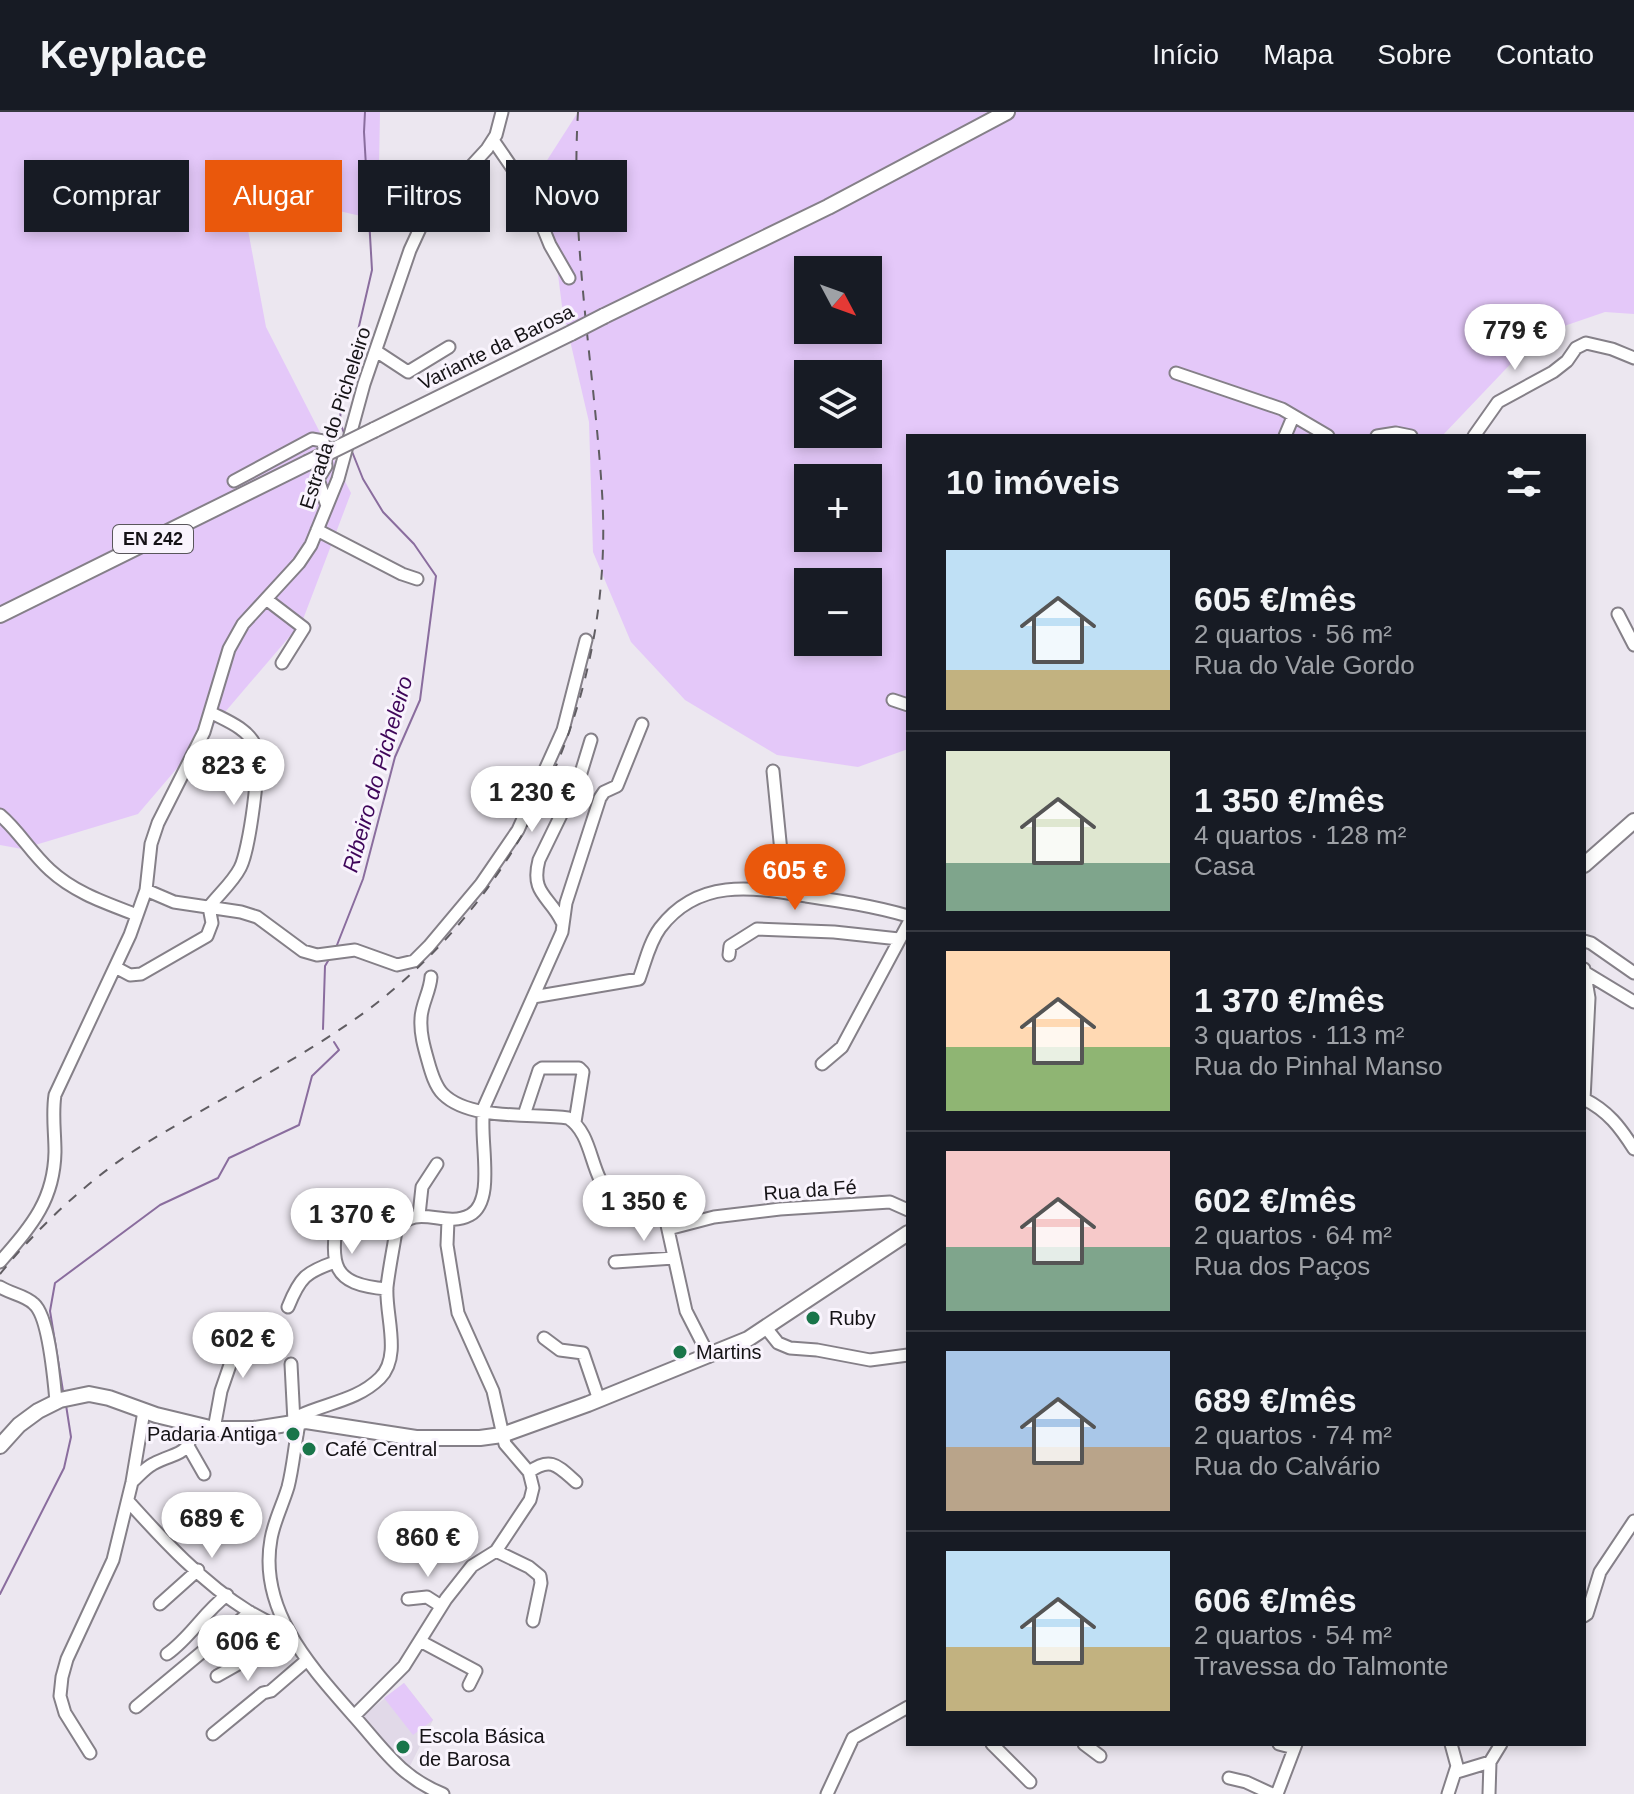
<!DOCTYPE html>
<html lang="pt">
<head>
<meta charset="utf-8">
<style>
  body { margin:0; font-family:Helvetica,sans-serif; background:#242831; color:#f1f3f6; height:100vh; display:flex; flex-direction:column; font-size:30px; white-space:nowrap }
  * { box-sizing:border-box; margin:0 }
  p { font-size:26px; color:#9ea1a6 }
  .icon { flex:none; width:44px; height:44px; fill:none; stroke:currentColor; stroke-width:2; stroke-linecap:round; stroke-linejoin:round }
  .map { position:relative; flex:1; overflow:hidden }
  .side { position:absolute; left:906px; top:322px; width:680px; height:1312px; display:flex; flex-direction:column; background:#171b24; border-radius:0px; box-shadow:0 4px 12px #0003 }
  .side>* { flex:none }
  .top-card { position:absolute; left:24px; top:48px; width:760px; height:72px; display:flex; gap:16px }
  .needle { width:52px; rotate:131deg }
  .tools { position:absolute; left:794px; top:144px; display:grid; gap:16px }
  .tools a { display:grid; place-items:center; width:88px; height:88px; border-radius:0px; background:#171b24; box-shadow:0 4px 12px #0003; font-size:40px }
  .price { position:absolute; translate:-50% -68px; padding:0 18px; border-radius:28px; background:#fff; color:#222; font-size:26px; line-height:52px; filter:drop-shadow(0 2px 4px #0008) }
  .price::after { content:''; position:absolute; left:50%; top:48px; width:24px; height:18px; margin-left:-12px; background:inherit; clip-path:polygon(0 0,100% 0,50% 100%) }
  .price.current { background:#ea580c; color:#fff }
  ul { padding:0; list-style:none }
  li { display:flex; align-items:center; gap:24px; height:200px; padding:0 40px }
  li+li { border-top:2px solid #363941 }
  li span { display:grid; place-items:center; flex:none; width:224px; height:160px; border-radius:0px; color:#555 }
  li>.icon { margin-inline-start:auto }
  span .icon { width:96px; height:96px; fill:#fffc; stroke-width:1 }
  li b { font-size:34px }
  h2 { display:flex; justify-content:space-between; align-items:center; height:96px; padding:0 40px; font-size:34px }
  .tag { padding:0 28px; border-radius:0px; background:#171b24; box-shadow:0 4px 12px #0003; font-size:28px; line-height:72px }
  .tag.current { background:#ea580c; color:#fff }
  header { display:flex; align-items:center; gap:48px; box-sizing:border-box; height:112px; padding:0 40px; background:#171b24; border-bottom:2px solid #363941 }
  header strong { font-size:38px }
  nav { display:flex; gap:44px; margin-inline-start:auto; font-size:28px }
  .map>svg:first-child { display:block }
  .built { fill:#e1d9e8 }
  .green { fill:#e4c8f9; fill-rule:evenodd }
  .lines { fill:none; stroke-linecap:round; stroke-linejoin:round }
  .stream { stroke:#8a6d9e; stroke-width:2 }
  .minor-casing { stroke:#858088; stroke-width:15 }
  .major-casing { stroke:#858088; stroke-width:18 }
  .minor { stroke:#fff; stroke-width:11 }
  .major { stroke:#fff; stroke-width:14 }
  .rail { stroke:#605d62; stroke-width:2; stroke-dasharray:10 10; stroke-linecap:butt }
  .major-bridge-casing { stroke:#858088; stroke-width:18; stroke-linecap:butt }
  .major-bridge { stroke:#fff; stroke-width:14 }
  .poi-dot { fill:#19754a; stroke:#f9f4fd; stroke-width:3 }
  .labels { text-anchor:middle; stroke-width:6; stroke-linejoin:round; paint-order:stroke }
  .shield { fill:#f9f4fd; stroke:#59565b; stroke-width:2 }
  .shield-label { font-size:18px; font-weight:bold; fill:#151316 }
  .street-label { font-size:20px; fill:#151316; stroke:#f9f4fd }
  .poi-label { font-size:20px; fill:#151316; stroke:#f9f4fd; text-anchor:start }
  .water-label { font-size:22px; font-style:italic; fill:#3e0559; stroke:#f9f4fd }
</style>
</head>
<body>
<header>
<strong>Keyplace</strong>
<nav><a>Início</a><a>Mapa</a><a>Sobre</a><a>Contato</a></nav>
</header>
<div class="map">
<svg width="1634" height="1682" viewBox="0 0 1634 1682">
  <rect width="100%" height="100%" fill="#ece7f0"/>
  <!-- built -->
  <path class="built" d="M 404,1571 L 433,1608 L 407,1660 L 364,1610 L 364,1603 Z"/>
  <!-- green -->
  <path class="green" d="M 0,0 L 380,0 L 378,108 L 236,75 L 243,91 L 266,215 L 351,381 L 302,510 L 138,702 L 22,737 L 0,733 Z
    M 578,0 L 1634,0 L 1634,202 L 1605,200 L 1538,223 L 1442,324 L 908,324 L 908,637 L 858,655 L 777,643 L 685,588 L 631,530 L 593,440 L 589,310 L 562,194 L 544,53 ZM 808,158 L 868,158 L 868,218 L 808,218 ZM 808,262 L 868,262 L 868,322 L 808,322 ZM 808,366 L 868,366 L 868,426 L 808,426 ZM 808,470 L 868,470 L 868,530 L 808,530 Z
    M 404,1571 L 433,1608 L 413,1623 L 384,1586 Z"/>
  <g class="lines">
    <!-- stream -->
    <path class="stream" d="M 345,324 L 340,310 L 341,292 L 372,158 L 364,20 L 365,0
      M 337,833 L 363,767 L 395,645 L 420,588 L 436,464 L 414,432 L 383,400 L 363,367 L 351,337
      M 323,917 L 325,854 L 328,849
      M 63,1279 L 50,1199 L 55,1171 L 160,1093 L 218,1066 L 229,1046 L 299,1013 L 312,964 L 339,938 L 334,930
      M 0,1482 L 64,1356 L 71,1325 L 66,1293"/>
    <defs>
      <path id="minor" d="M 493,28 L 528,79 L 550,133 L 569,166
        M 376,239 L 408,260 L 449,235
        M 1176,261 L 1282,297 L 1328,324
        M 1285,324 L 1293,305
        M 1377,324 L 1396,321 L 1411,324
        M 1474,324 L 1498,290 L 1553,260 L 1567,249 L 1576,236 L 1586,231 L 1612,237 L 1634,246
        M 234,369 L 312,327 L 323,329 L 326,354 L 318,367 L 327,394
        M 317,418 L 402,462 L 417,467
        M 266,487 L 304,516 L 282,551
        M 1618,502 L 1634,533
        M 893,588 L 908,593
        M 773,659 L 785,780
        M 0,703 C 19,719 31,741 50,758 C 75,781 106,791 137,803
        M 146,778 L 174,790 L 241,800 L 257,805 L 303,839 L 317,843 L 355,838 L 397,853 L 414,849 L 429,834 L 481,772 L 518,718 L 563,618 L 586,528
        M 562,810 C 550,784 530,782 539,748 L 580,664 L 591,628
        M 1584,829 L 1591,831 L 1634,861
        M 729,843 L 730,834 L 757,817 L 834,820 L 899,827
        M 115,855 L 130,863 L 141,862 L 207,824 L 212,811 L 209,795 C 218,783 233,770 240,756 C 249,740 262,648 255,633 C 247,616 225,608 210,600
        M 1584,857 L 1589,886 L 1584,988
        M 1586,861 L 1634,890
        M 431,865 C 430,880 421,893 421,907 C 420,921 424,935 428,949 C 431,960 435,974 443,982 C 470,1009 533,1001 568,1006 C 595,1023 589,1067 613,1083 C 625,1092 649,1092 663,1095 L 686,1199 L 709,1244
        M 533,885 L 639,867 C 645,851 649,831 660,816 C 698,766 751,775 806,784 C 840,789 874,794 908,804
        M 822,952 L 842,935 L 908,812
        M 1584,987 C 1608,999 1620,1015 1634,1037
        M 524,1003 L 539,958 L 542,956 L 579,956 L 583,960 L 575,1010
        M 337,1101 C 332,1151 328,1172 387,1177
        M 419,1103 L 422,1075 L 437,1052
        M 668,1117 L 714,1105 L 780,1097 L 890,1090 L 908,1098
        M 0,1150 C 31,1114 54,1089 55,1040 C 55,1020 52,1002 55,983 L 130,823 L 146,778 L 151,732 L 158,711 L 204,620 L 229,537 L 243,512 L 299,451 L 311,433 L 338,367 L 364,272 L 410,138 L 422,112 L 439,89 L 487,37 L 496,23 L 502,0
        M 615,1150 L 674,1146
        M 0,1175 C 11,1182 25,1183 34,1192 C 49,1205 54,1268 56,1289
        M 288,1195 C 300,1165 306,1160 335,1150
        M 766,1216 L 778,1231 L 790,1236 L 817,1238 L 870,1248 L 908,1243
        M 544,1226 L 560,1238 L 583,1241 L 599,1288
        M 291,1252 L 294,1310
        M 214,1317 L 221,1279 L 232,1247 L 234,1215
        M 188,1334 L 204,1362
        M 529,1360 C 551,1344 558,1354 576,1370
        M 132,1370 C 139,1364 145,1356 153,1352 C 177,1339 189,1346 194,1313
        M 128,1389 C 163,1428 203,1471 248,1499 C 260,1506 274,1513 287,1520
        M 496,1439 L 529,1455 L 540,1464 L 541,1471 L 533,1509
        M 408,1487 L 427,1485 L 441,1494
        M 160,1492 L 198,1458
        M 1584,1504 L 1587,1502 L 1600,1460 L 1634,1409
        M 420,1529 L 476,1559 L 469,1573
        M 167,1542 C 191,1525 204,1500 227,1483
        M 217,1564 L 240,1551 L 249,1550 L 287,1520
        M 136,1595 L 250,1500
        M 354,1604 L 404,1554 L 446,1487 L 472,1454 L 496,1439 L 530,1388 L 533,1376 L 529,1360 L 505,1332 L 493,1279 L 458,1201 L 447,1133 L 448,1108
        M 213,1622 L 263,1581 L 271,1579 L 307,1548
        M 992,1632 L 1030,1670
        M 1084,1632 L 1100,1644
        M 1279,1632 L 1294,1636
        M 90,1641 L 65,1601 L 60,1584 L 62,1565 L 67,1547 L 113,1448 L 132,1370 L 144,1299
        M 1457,1660 L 1490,1650 L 1501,1632
        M 1229,1666 L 1246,1670 L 1272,1682
        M 443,1682 C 400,1665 382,1635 353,1603 C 310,1554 258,1498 271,1427 C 274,1409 283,1392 288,1375 C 294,1352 295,1326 301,1303 C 327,1291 358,1288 380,1266 C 402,1244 385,1203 387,1175 C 389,1157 393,1138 396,1119 C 415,1089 444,1117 470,1103 C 497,1088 478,1025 484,995 L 562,820 L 566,791 L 600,686 L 604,680 L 617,674 L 642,612
        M 827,1682 L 853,1626 L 908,1595
        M 1277,1682 L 1296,1632
        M 1448,1682 L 1457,1654 L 1451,1632
        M 1489,1682 L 1490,1650"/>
      <path id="major" d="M 604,204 L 828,95 L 1007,0
        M 374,318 L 571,221
        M 0,503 L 307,351
        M 1584,753 L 1634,709
        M 0,1334 L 19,1313 L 38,1299 L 60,1288 L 89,1282 L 109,1286 L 156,1303 L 214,1317 L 254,1317 L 306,1309 L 416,1326 L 480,1326 L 502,1323 L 588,1292 L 748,1227 L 908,1121"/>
    </defs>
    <!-- minor casing -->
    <use href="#minor" class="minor-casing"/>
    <!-- major casing -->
    <use href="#major" class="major-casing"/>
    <!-- minor -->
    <use href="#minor" class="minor"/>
    <!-- major -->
    <use href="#major" class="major"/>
    <!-- rail -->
    <path class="rail" d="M 0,1162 C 39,1114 90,1066 143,1033 C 216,988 295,951 365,900 C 527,780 615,580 602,380 C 594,254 570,127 578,0"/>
    <defs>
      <path id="major-bridge" d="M 571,221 L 604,204
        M 307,351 L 374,318"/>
    </defs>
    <!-- major-bridge casing -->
    <use href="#major-bridge" class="major-bridge-casing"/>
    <!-- major-bridge -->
    <use href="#major-bridge" class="major-bridge"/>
  </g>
  <!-- markers -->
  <g class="poi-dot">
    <circle cx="813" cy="1206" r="8"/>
    <circle cx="680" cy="1240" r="8"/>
    <circle cx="293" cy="1322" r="8"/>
    <circle cx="309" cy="1337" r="8"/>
    <circle cx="403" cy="1635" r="8"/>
  </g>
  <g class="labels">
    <!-- shield labels -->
    <rect class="shield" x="113" y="413" width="80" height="28" rx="6"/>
    <g class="shield-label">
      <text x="153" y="433">EN 242</text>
    </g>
    <!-- street labels -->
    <g class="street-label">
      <text transform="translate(496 235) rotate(-26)" y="7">Variante da Barosa</text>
      <text transform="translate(335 306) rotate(-72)" y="7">Estrada do Picheleiro</text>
      <text transform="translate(810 1078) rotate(-4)" y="7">Rua da Fé</text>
    </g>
    <!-- poi labels -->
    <g class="poi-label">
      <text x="829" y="1213">Ruby</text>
      <text x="696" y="1247">Martins</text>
      <text x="277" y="1329" text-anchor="end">Padaria Antiga</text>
      <text x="325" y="1344">Café Central</text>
      <text x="419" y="1631">Escola Básica<tspan x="419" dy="23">de Barosa</tspan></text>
    </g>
    <!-- water labels -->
    <g class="water-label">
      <text transform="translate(377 662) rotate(-74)" y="8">Ribeiro do Picheleiro</text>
    </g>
  </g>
</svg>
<div class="tools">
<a><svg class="needle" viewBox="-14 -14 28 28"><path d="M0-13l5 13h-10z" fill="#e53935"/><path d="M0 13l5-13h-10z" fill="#9ea1a6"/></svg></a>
<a><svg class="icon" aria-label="layers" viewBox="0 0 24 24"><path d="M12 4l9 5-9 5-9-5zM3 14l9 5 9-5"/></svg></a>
<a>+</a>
<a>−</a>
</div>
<b class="price" style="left:1515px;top:260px">779 €</b>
<b class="price" style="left:234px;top:695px">823 €</b>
<b class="price" style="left:532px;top:722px">1 230 €</b>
<b class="price current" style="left:795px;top:800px">605 €</b>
<b class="price" style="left:644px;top:1131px">1 350 €</b>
<b class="price" style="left:352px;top:1144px">1 370 €</b>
<b class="price" style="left:243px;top:1268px">602 €</b>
<b class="price" style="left:212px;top:1448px">689 €</b>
<b class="price" style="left:428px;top:1467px">860 €</b>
<b class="price" style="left:248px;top:1571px">606 €</b>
<div class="top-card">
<a class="tag">Comprar</a>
<a class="tag current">Alugar</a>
<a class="tag">Filtros</a>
<a class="tag">Novo</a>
</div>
<section class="side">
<h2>10 imóveis<svg class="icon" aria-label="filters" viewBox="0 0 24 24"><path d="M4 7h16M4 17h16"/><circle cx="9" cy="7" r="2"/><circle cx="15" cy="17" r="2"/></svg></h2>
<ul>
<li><span style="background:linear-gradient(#bfe0f5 75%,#c2b280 0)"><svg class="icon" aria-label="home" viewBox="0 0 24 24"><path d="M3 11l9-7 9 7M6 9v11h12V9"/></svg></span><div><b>605 €/mês</b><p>2 quartos · 56 m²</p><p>Rua do Vale Gordo</p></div></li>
<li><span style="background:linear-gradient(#dfe7d0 70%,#7fa58c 0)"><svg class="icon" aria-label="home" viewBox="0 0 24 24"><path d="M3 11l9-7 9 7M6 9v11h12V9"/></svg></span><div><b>1 350 €/mês</b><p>4 quartos · 128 m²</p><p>Casa</p></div></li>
<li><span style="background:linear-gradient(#ffd9b3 60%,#8fb573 0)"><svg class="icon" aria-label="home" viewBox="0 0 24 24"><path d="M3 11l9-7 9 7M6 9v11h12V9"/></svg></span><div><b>1 370 €/mês</b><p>3 quartos · 113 m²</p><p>Rua do Pinhal Manso</p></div></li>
<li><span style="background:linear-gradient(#f6c9c9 60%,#7fa58c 0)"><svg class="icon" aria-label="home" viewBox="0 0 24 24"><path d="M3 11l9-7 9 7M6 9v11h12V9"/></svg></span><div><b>602 €/mês</b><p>2 quartos · 64 m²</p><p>Rua dos Paços</p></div></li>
<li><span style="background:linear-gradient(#a9c7e8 60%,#b9a48a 0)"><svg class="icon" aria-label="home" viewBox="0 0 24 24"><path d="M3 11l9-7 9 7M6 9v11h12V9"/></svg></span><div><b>689 €/mês</b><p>2 quartos · 74 m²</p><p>Rua do Calvário</p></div></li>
<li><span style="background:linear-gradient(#bfe0f5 60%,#c2b280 0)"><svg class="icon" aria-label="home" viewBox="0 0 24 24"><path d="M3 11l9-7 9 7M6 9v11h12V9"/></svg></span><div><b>606 €/mês</b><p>2 quartos · 54 m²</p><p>Travessa do Talmonte</p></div></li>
</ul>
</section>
</div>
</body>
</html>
